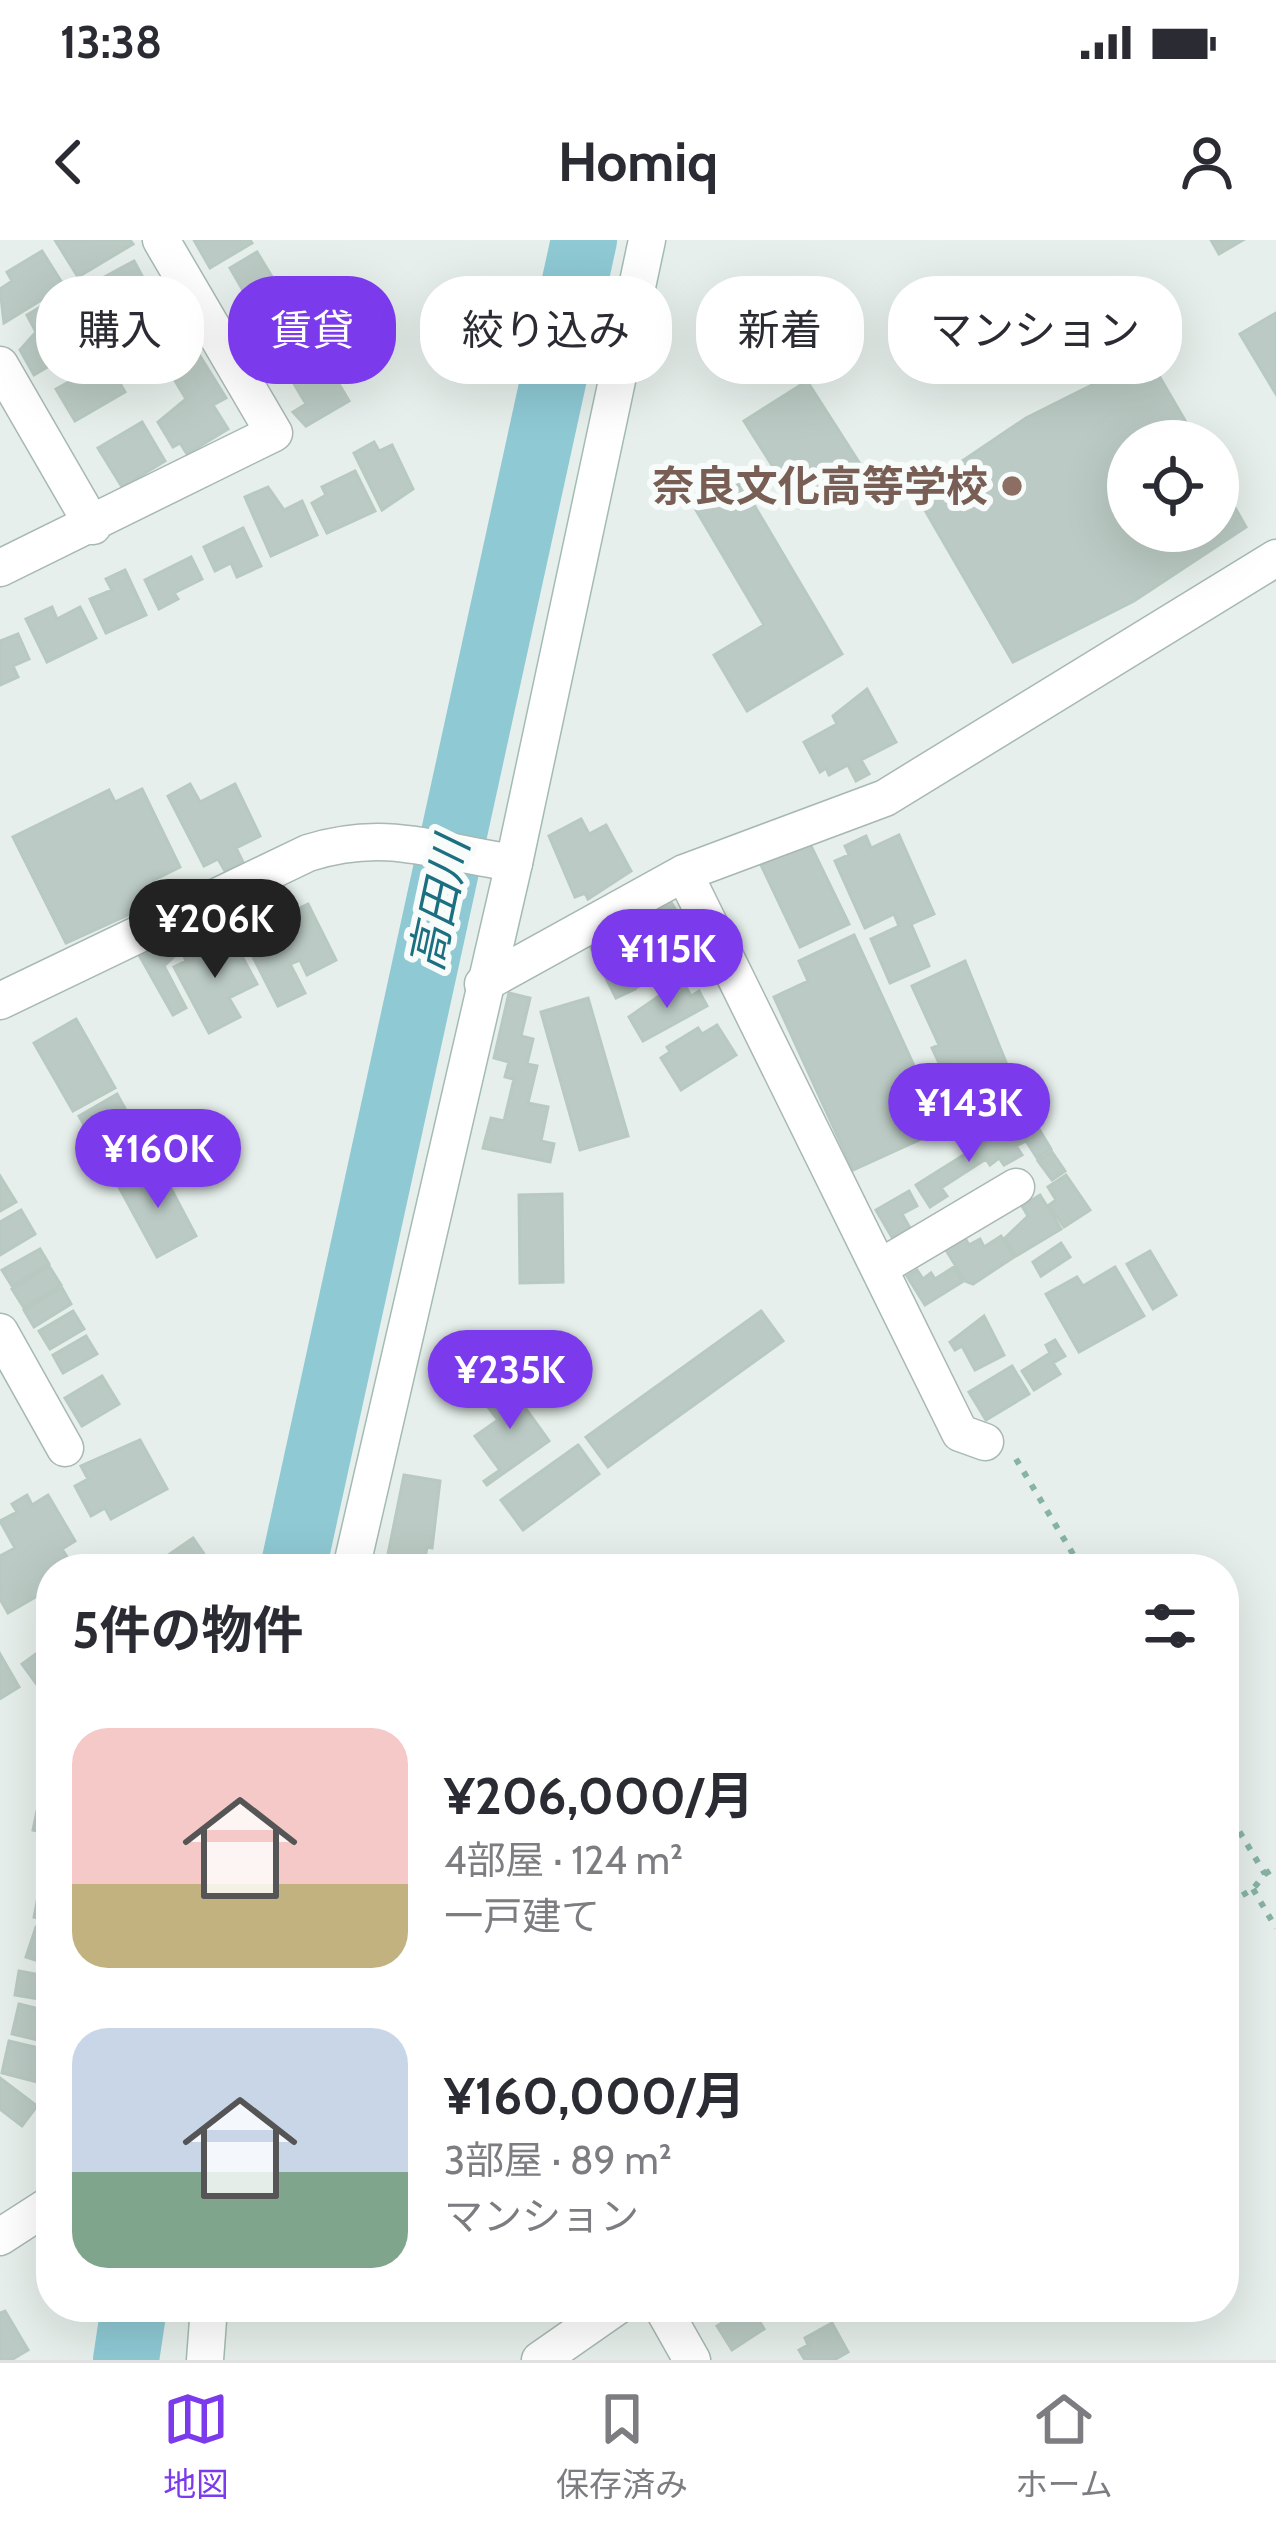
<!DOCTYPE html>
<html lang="ja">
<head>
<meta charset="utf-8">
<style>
  body { margin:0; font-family:Cabin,"Noto Sans JP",sans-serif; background:#f2f2f3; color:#2b2b33; height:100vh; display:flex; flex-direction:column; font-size:45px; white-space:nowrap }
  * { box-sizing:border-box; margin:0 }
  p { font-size:39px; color:#7c7c81 }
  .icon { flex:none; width:66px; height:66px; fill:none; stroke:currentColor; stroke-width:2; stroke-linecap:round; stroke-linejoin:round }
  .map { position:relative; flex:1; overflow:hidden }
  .panel { position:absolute; left:36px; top:1314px; width:1203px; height:768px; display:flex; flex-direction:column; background:#fff; border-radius:48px; box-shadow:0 12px 48px #0002 }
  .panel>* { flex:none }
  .hud { position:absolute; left:36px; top:36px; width:1206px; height:108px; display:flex; gap:24px }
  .tools { position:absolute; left:1107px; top:180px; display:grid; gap:24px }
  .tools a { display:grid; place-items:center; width:132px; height:132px; border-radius:50%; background:#fff; box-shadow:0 12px 48px #0002; font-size:60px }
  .price { position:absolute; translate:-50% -102px; padding:0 27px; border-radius:42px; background:#7c3aed; color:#fff; font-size:39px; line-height:78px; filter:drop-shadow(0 3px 6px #0008) }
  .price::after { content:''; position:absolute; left:50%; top:72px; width:36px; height:27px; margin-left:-18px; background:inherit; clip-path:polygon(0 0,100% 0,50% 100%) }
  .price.selected { background:#222; color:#fff }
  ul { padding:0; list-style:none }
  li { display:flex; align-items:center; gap:36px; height:300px; padding:0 36px }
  li span { display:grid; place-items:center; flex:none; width:336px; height:240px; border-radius:36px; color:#555 }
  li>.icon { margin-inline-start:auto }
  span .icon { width:144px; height:144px; fill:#fffc; stroke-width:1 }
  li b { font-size:51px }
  h2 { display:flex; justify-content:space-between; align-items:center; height:144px; padding:0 36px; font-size:51px }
  .pill { padding:0 42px; border-radius:48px; background:#fff; box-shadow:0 12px 48px #0002; font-size:42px; line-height:108px }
  .pill.selected { background:#7c3aed; color:#fff }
  .status { display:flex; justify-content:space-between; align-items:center; height:84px; padding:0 60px; background:#fff; direction:ltr }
  .status svg { height:33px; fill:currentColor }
  header { display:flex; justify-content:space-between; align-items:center; height:156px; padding:0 36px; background:#fff; font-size:54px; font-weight:700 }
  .dock { display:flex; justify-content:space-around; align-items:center; height:168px; border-top:3px solid #e1e1e2; background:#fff; font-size:33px; color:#7c7c81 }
  .dock a { display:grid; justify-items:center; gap:6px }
  .dock .selected { color:#7c3aed }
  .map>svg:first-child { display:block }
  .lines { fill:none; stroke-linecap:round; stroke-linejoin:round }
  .river { stroke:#8ec9d4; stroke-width:66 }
  .building { fill:#bbcac4; stroke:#b8c9c2; stroke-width:3 }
  .street-casing { stroke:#a8b8b2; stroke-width:39 }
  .secondary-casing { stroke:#a4bbb3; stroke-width:39 }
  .path { stroke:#86b3a5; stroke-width:6; stroke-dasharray:6 9; stroke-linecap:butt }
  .street { stroke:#fff; stroke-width:36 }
  .secondary { stroke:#fff; stroke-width:36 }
  .education-dot { fill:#8d6e63; stroke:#f7fbf9; stroke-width:4.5 }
  .labels { text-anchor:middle; stroke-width:12; stroke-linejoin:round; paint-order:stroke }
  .education-label { font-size:42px; font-weight:bold; fill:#785e54; stroke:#f7fbf9; text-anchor:end }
  .water-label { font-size:45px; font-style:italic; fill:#1c6f80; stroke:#f7fbf9 }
</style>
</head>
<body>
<div class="status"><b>13:38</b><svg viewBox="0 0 49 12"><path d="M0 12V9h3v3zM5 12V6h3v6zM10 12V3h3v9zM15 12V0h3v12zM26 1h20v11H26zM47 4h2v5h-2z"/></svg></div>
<header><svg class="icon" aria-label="back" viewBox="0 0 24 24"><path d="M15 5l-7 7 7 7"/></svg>Homiq<svg class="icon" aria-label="person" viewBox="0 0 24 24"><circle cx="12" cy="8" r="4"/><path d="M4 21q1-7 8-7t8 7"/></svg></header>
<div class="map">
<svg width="1276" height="2120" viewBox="0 0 1276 2120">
  <rect width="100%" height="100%" fill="#e6efeb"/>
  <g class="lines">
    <!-- river -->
    <path class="river" d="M 293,1329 L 584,0
      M 126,2120 L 134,2067"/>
  </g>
  <!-- building -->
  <path class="building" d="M 55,0 L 130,0 L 133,4 L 78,37 Z
    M 194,0 L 250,0 L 252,3 L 210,28 Z
    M 1211,0 L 1243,0 L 1219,14 Z
    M 42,11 L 64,46 L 4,83 L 0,49 L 12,41 L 7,32 Z
    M 257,12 L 283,55 L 255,71 L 230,28 Z
    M 134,21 L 154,58 L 106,85 L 97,69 L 105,64 L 93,43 Z
    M 65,52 L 93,100 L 34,135 L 20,110 L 36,92 L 27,75 Z
    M 292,64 L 317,109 L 283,128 L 275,115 L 268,119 L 256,98 L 264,93 L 258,83 Z
    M 1276,73 L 1276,154 L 1240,94 Z
    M 167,74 L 189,109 L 146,136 L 125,100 Z
    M 100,109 L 125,152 L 75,181 L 56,149 L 85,133 L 78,121 Z
    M 200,116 L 226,158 L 213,165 L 228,189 L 187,214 L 180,203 L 173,207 L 158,182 L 186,159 L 171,134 Z
    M 1148,117 L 1197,201 L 1128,201 L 1128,291 L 1218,291 L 1218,238 L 1246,287 L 1134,361 L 1013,422 L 915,253 L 1026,178 Z
    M 326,122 L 349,161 L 306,186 L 293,172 L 306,164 L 293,142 Z
    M 807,141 L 862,227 L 799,268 L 744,181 Z
    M 142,182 L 165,221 L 122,247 L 98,208 Z
    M 374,202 L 379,211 L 392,205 L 413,249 L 382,270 L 354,213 Z
    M 355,231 L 375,271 L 327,293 L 312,263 L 326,255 L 322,247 Z
    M 741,243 L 842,414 L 747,471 L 714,415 L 764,385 L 696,270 Z
    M 268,247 L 284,270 L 302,261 L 317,295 L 271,316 L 245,257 Z
    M 243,288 L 261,326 L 237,337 L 231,323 L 215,331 L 204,307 Z
    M 191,317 L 202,339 L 174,353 L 178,359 L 159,369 L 145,340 Z
    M 125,330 L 146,375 L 106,393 L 90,359 L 112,350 L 106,339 Z
    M 52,367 L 57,379 L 80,367 L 96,398 L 47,422 L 26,379 Z
    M 18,394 L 29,419 L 13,426 L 18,437 L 0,445 L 0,401 Z
    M 867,449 L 896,502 L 861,520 L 869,534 L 856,541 L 848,525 L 829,535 L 826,528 L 820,532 L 804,502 L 837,484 L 833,476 Z
    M 190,544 L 200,562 L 235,544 L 260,596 L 236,608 L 243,622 L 225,631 L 218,619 L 204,626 L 168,556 Z
    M 142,549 L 180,627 L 154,640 L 163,659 L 66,703 L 13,597 L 109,550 L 115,562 Z
    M 581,579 L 589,594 L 606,585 L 631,631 L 588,659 L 585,653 L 575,657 L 549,596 Z
    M 899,595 L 934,674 L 911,684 L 929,726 L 890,743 L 871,699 L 899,686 L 894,674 L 865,688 L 835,621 L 849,615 L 845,606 L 866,596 L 871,608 Z
    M 809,602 L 849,684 L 800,707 L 761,625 Z
    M 668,657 L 680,677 L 654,693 L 640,669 Z
    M 308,664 L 336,720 L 307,735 L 300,720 L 290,724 L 305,753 L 278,766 L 250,711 L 286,700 L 276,680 Z
    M 633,675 L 662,736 L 637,747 L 617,706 L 625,702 L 616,683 Z
    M 685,686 L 702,714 L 673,731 L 656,703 Z
    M 606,689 L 635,749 L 616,758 L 586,698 Z
    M 177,692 L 185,706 L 164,726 L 186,768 L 173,775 L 138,713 Z
    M 854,695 L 943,889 L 853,930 L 774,757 L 808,741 L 799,721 Z
    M 231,696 L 257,744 L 229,758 L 240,777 L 209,793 L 174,727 L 186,721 L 182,712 L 200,702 L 204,710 Z
    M 965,721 L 1018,852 L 970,874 L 947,822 L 940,825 L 932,808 L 939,805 L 912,746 Z
    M 682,740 L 691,756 L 699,751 L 707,766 L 643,801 L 629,777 Z
    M 509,753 L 530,758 L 521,796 L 533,799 L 527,824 L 537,826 L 528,863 L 548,867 L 541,901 L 554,904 L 550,922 L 483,908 L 491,878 L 504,881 L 514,839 L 505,837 L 509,822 L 494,818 Z
    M 588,758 L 628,896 L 580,910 L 541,772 Z
    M 76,779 L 115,848 L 73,871 L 34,803 Z
    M 717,785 L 736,815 L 681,850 L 661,818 L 670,812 L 667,807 L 698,788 L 702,794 Z
    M 117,854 L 155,923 L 117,944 L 79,876 Z
    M 1030,874 L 1051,909 L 1037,918 L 1026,901 L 1018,905 L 1008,887 Z
    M 1005,889 L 1022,915 L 1004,925 L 999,918 L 990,925 L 986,919 L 941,948 L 947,956 L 930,967 L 916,945 Z
    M 1052,912 L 1065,931 L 1052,940 L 1038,921 Z
    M 159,926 L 196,996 L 157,1017 L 119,947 Z
    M 1066,935 L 1090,970 L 1064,987 L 1049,965 L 1056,960 L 1048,947 Z
    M 0,936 L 16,962 L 0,971 Z
    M 909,951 L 917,966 L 902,974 L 910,988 L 893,999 L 876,970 Z
    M 562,954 L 563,1042 L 520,1043 L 519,955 Z
    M 1040,955 L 1061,989 L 1016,1016 L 1005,998 L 1028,976 L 1022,966 Z
    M 21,970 L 35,994 L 0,1015 L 0,982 Z
    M 1001,996 L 1014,1017 L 973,1044 L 965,1041 L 946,1010 L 965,998 L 969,1005 L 980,999 L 984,1007 Z
    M 1061,1003 L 1070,1017 L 1041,1036 L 1033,1022 Z
    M 40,1009 L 49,1024 L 12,1046 L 2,1030 Z
    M 1150,1011 L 1176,1055 L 1153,1069 L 1127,1024 Z
    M 49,1026 L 61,1045 L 24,1068 L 12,1049 Z
    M 954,1027 L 962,1042 L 925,1065 L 907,1036 L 917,1030 L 923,1039 L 931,1033 L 935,1039 Z
    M 1115,1027 L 1144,1076 L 1079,1112 L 1046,1054 L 1077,1037 L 1083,1046 Z
    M 62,1048 L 71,1064 L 34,1087 L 24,1070 Z
    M 73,1071 L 84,1089 L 50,1109 L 39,1091 Z
    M 761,1071 L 783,1101 L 608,1227 L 586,1197 Z
    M 984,1076 L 1004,1115 L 975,1130 L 962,1106 L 955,1110 L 950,1102 Z
    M 86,1096 L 97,1114 L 63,1133 L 53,1115 Z
    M 1055,1100 L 1065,1116 L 1053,1123 L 1060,1134 L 1034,1150 L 1022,1131 L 1050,1113 L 1046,1105 Z
    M 1012,1126 L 1029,1154 L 986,1180 L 969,1152 Z
    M 102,1136 L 119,1164 L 82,1186 L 65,1158 Z
    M 508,1144 L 549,1201 L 487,1245 L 484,1241 L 500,1230 L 475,1196 L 498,1180 L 484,1162 Z
    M 140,1200 L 167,1249 L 111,1279 L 105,1268 L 91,1276 L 75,1246 L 88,1239 L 81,1226 Z
    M 578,1205 L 599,1234 L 523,1290 L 501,1260 Z
    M 404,1235 L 440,1241 L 432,1308 L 427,1307 L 423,1329 L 385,1329 Z
    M 27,1255 L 32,1265 L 48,1255 L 75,1301 L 62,1309 L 67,1317 L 56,1323 L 59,1329 L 51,1329 L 51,1348 L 8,1373 L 0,1359 L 0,1316 L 15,1308 L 0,1281 L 17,1272 L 12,1264 Z
    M 193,1298 L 204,1314 L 194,1322 L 198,1329 L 148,1329 Z
    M 51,1403 L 51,1464 L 22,1424 Z
    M 0,1414 L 19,1447 L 1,1458 L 0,1456 Z
    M 37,1571 L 51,1574 L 51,1606 L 44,1604 L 47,1593 L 33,1590 Z
    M 46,1614 L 51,1615 L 51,1642 L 39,1639 Z
    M 39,1652 L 51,1654 L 51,1681 L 34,1677 Z
    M 36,1687 L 51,1691 L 51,1725 L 26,1717 Z
    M 19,1731 L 51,1737 L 51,1761 L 15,1755 Z
    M 19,1764 L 51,1772 L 51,1803 L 12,1794 Z
    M 9,1801 L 51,1811 L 51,1830 L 41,1827 L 37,1842 L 2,1833 Z
    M 0,1838 L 37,1866 L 22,1886 L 0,1869 Z
    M 732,2067 L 751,2067 L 764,2089 L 732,2110 L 717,2086 L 730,2078 L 725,2071 Z
    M 5,2071 L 28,2110 L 11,2120 L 0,2120 L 0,2073 Z
    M 832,2083 L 848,2112 L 834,2120 L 805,2120 L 799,2110 L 808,2105 L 805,2098 Z"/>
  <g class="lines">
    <defs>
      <path id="street" d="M 0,125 L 93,286
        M 0,328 L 274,193 L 161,0
        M 684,633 L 960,1193 L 985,1202
        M 483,744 L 684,633 L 885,558 L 1276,318
        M 0,761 L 308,613 C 388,588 435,612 514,623
        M 881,1027 L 1016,947
        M 0,1092 L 65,1208
        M 0,1997 L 51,1964
        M 662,2067 L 692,2120
        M 540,2120 L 616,2067"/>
      <path id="secondary" d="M 351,1329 L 514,623 L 647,0
        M 205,2120 L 209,2067"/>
    </defs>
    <!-- street casing -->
    <use href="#street" class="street-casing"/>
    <!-- secondary casing -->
    <use href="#secondary" class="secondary-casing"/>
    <!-- path -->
    <path class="path" d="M 1016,1219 L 1082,1329
      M 1224,1566 L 1265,1634 L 1253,1649 L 1224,1666
      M 1265,1634 L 1276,1627
      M 1253,1649 L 1276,1688"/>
    <!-- street -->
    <use href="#street" class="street"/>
    <!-- secondary -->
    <use href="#secondary" class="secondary"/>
  </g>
  <!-- markers -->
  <circle class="education-dot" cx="1012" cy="246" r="12"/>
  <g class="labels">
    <!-- education labels -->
    <g class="education-label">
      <text x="988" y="261">奈良文化高等学校</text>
    </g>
    <!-- water labels -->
    <g class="water-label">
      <text transform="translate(439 664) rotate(-78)" y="16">高田川</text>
    </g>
  </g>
</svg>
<div class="tools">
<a><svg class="icon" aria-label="locate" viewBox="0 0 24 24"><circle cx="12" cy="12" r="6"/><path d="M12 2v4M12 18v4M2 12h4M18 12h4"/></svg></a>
</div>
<b class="price selected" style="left:215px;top:741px">¥206K</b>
<b class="price" style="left:667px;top:771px">¥115K</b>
<b class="price" style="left:969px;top:925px">¥143K</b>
<b class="price" style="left:158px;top:971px">¥160K</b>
<b class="price" style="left:510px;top:1192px">¥235K</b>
<div class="hud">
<a class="pill">購入</a>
<a class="pill selected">賃貸</a>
<a class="pill">絞り込み</a>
<a class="pill">新着</a>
<a class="pill">マンション</a>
</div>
<section class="panel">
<h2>5件の物件<svg class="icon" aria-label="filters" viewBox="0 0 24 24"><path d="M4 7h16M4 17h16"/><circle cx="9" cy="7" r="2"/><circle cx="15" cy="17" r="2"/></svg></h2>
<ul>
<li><span style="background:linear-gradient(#f6c9c9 65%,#c2b280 0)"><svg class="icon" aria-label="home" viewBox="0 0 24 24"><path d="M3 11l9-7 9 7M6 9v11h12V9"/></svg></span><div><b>¥206,000/月</b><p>4部屋 · 124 m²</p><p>一戸建て</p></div></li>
<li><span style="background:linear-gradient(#c9d6e8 60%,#7fa58c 0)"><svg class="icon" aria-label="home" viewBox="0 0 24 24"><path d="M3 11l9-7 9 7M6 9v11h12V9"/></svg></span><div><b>¥160,000/月</b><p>3部屋 · 89 m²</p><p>マンション</p></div></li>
</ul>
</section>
</div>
<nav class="dock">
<a class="selected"><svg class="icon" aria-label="map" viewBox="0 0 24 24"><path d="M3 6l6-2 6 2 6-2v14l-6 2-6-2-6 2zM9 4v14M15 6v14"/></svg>地図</a>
<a><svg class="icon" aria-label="saved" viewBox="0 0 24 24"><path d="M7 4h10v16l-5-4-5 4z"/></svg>保存済み</a>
<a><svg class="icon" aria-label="home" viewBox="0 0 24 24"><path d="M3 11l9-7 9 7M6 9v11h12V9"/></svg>ホーム</a>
</nav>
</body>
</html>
